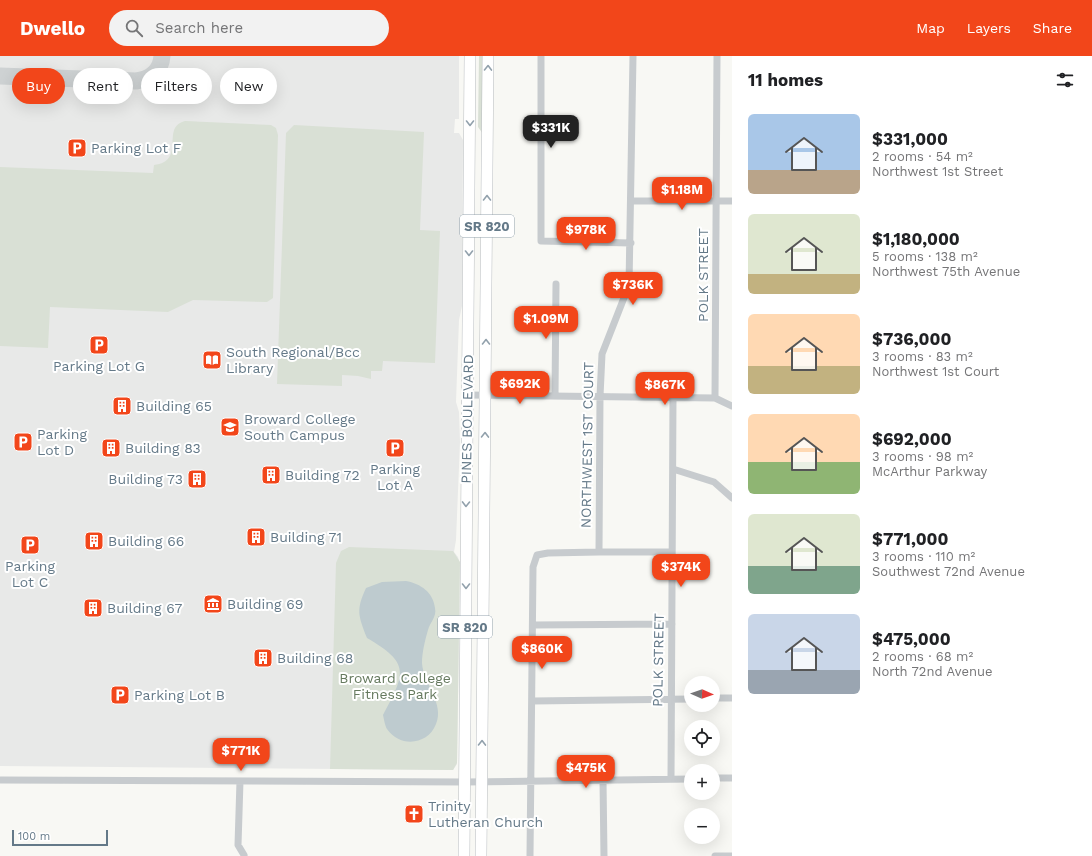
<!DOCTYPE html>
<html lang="en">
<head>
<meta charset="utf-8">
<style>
  body { margin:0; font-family:"Work Sans",sans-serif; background:#f2f2f2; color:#202124; height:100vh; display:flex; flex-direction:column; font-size:15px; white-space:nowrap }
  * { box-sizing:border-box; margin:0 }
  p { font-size:13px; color:#757577 }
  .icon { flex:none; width:22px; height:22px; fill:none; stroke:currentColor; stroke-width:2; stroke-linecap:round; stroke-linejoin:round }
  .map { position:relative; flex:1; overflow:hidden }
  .side { display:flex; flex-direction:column; background:#fff; width:360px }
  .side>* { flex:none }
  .top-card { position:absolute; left:12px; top:12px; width:380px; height:36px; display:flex; gap:8px }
  .needle { width:26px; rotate:92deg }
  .controls { position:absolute; left:684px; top:620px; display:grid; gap:8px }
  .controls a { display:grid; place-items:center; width:36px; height:36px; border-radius:50%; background:#fff; box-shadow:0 4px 16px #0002; font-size:20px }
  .scale { position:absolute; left:12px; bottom:10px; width:96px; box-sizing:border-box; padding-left:4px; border:2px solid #647988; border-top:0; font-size:11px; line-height:14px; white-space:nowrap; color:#647988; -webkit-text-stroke:3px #fff; paint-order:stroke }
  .price { position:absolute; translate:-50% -34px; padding:0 9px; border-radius:8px; background:#f2461a; color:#fff; font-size:13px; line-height:26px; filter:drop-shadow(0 1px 2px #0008) }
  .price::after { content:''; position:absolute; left:50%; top:24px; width:12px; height:9px; margin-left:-6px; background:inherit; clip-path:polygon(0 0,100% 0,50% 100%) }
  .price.active { background:#222; color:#fff }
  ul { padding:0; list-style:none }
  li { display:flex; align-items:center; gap:12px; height:100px; padding:0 16px }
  li span { display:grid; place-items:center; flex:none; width:112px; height:80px; border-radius:6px; color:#555 }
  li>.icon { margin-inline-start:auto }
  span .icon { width:48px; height:48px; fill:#fffc; stroke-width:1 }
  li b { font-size:17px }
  h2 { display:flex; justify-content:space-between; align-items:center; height:48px; padding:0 16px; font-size:17px }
  .chip { padding:0 14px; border-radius:18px; background:#fff; box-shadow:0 4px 16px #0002; font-size:14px; line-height:36px }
  .chip.active { background:#f2461a; color:#fff }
  header { display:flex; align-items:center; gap:24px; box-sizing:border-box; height:56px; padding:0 20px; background:#f2461a; color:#fff }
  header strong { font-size:19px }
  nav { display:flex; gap:22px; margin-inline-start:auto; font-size:14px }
  .search { width:280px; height:36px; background:#f2f2f2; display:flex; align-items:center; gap:10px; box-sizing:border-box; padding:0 14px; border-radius:22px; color:#757577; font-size:15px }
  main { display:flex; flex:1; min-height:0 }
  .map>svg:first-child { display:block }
  .built { fill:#e8e9e8 }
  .green { fill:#d9e0d5 }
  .water { fill:#becbcf }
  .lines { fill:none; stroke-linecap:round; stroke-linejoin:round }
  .taxiway { stroke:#ced2d3; stroke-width:17 }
  .highway-casing { stroke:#b9bdc0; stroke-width:12 }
  .minor { stroke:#c7cbce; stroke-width:7 }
  .highway { stroke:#fff; stroke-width:11 }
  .oneway { stroke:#92a1ac }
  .labels { text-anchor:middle; stroke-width:4; stroke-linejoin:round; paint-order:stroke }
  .shield { fill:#fff; stroke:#92a1ac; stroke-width:1 }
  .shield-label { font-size:13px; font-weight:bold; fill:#647988 }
  .poi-label { font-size:14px; fill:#647988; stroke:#fff; text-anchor:start }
  .street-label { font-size:14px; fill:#647988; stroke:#fff }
  .park-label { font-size:14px; fill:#667a5f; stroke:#fff }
</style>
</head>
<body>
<header>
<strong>Dwello</strong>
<div class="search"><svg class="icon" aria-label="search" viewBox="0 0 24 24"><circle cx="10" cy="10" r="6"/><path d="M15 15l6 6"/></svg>Search here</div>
<nav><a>Map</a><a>Layers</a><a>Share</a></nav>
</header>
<main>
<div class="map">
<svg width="732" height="800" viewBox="0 0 732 800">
  <rect width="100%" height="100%" fill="#f8f8f4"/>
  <!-- built -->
  <path class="built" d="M 0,0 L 459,0 L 459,63 L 455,63 L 454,77 L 459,77 L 463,84 L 462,250 L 459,264 L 456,346 L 459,356 L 460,386 L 456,484 L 454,496 L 458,501 L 460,508 L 457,708 L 453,714 L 0,710 Z"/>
  <!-- green -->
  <path class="green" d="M 479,0 L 484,0 L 483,78 L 478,71 Z
    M 185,65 L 271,69 L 276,72 L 278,79 L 273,242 L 267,246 L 193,244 L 168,256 L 50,251 L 48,292 L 0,290 L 0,111 L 153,117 L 154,109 C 187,105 160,71 185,65 Z
    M 294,69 L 424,76 L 420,174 L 440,175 L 435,307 L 383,305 L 382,315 L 371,315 L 371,323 L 358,320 L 342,319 L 342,330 L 277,328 L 286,77 Z
    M 349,491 L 453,495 L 460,506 L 457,707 L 453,714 L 330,713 L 336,507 L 341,495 Z"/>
  <!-- water -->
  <path class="water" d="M 406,525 C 421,528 433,536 435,552 C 437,561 430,566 428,574 C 425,584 422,597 422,607 C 423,627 445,648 436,668 C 428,689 400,692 387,673 C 385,670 384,663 383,659 C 406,617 410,607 367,582 C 358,559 356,554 366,532 L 382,526 Z"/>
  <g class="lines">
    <!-- taxiway -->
    <path class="taxiway" d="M 0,20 L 136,25 C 151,23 161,15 162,0"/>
    <defs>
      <path id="highway" d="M 464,800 L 470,0
        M 481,800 L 488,0"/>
    </defs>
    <!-- highway casing -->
    <use href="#highway" class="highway-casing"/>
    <!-- minor -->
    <path class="minor" d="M 541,0 L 541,185 L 631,187
      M 632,145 L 732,145
      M 468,339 L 715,342 L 732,350
      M 555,340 L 556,228
      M 715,342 L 717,0
      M 673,413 L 714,426 L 732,442
      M 599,496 L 600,340 L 602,298 L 629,229 L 633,0
      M 533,569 L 672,568
      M 713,642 L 732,642
      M 533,645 L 691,643
      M 713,722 L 732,722
      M 671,723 L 673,341
      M 0,724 L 465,726 L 691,723
      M 603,724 L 604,800
      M 240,725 L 238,789 L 244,799
      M 530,800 L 533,511 L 537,499 L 548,497 L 599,496 L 672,496
      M 715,800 L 732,800"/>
    <!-- highway -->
    <use href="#highway" class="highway"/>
  </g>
  <!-- one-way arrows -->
  <defs><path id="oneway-chevron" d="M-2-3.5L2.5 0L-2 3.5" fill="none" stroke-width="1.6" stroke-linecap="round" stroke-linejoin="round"/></defs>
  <g class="oneway">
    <use href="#oneway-chevron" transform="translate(488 12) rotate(-89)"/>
    <use href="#oneway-chevron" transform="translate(470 67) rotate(90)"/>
    <use href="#oneway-chevron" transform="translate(487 142) rotate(-90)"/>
    <use href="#oneway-chevron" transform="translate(469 197) rotate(90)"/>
    <use href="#oneway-chevron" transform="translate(486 286) rotate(-90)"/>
    <use href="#oneway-chevron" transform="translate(485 379) rotate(-89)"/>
    <use href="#oneway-chevron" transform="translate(466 448) rotate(91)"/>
    <use href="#oneway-chevron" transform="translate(466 530) rotate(90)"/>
    <use href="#oneway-chevron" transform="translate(482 687) rotate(-89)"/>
  </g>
  <!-- icons -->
  <defs>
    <symbol id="parking-square" viewBox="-11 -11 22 22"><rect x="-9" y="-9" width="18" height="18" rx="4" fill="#f2461a" stroke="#fff"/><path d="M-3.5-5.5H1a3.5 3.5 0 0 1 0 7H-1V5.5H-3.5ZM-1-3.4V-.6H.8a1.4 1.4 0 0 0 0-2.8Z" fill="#fff"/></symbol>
    <symbol id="library-square" viewBox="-11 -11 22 22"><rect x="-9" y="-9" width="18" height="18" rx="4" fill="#f2461a" stroke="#fff"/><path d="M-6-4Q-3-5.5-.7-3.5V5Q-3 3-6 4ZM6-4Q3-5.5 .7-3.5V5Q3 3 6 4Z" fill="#fff"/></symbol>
    <symbol id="building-square" viewBox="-11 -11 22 22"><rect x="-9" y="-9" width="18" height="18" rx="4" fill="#f2461a" stroke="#fff"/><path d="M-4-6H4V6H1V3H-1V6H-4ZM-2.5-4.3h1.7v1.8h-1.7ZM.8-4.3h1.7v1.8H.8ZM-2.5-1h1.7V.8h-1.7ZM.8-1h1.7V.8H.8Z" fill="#fff"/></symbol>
    <symbol id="university-square" viewBox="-11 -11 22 22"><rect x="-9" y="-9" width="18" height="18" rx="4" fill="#f2461a" stroke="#fff"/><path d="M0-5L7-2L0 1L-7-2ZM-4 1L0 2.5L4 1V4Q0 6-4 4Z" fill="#fff"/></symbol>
    <symbol id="museum-square" viewBox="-11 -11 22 22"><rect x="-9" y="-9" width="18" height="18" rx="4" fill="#f2461a" stroke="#fff"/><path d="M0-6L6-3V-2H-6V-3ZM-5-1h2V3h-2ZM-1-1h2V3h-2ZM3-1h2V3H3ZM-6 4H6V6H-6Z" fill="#fff"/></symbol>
    <symbol id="church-square" viewBox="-11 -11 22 22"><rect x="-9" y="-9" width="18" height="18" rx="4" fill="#f2461a" stroke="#fff"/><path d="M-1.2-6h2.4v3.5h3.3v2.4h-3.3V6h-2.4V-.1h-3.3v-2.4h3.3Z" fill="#fff"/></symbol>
  </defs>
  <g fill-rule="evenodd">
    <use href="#parking-square" x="66" y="81" width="22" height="22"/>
    <use href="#parking-square" x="88" y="278" width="22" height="22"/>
    <use href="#library-square" x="201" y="293" width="22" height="22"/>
    <use href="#building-square" x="111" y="339" width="22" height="22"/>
    <use href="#university-square" x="219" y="360" width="22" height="22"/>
    <use href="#parking-square" x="12" y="375" width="22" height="22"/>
    <use href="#building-square" x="100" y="381" width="22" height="22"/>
    <use href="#parking-square" x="384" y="381" width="22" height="22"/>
    <use href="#building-square" x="260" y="408" width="22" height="22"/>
    <use href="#building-square" x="186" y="412" width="22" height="22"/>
    <use href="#building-square" x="245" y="470" width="22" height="22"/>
    <use href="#building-square" x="83" y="474" width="22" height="22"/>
    <use href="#parking-square" x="19" y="478" width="22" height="22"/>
    <use href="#museum-square" x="202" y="537" width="22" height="22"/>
    <use href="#building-square" x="82" y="541" width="22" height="22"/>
    <use href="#building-square" x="252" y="591" width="22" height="22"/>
    <use href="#parking-square" x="109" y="628" width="22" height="22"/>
    <use href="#church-square" x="403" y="747" width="22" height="22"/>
  </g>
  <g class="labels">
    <!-- shield labels -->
    <g class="shield">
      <rect x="460" y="159" width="54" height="22" rx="3"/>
      <rect x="438" y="560" width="54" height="22" rx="3"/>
    </g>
    <g class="shield-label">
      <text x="487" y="175">SR 820</text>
      <text x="465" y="576">SR 820</text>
    </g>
    <!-- poi labels -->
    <g class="poi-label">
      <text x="91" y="97">Parking Lot F</text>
      <text x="226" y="301">South Regional/Bcc<tspan x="226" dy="16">Library</tspan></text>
      <text x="99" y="315" text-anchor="middle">Parking Lot G</text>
      <text x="136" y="355">Building 65</text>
      <text x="244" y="368">Broward College<tspan x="244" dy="16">South Campus</tspan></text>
      <text x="37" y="383">Parking<tspan x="37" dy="16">Lot D</tspan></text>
      <text x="125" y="397">Building 83</text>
      <text x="395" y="418" text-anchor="middle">Parking<tspan x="395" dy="16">Lot A</tspan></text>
      <text x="285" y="424">Building 72</text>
      <text x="183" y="428" text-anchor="end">Building 73</text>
      <text x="270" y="486">Building 71</text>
      <text x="108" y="490">Building 66</text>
      <text x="30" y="515" text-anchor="middle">Parking<tspan x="30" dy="16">Lot C</tspan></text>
      <text x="227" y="553">Building 69</text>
      <text x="107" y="557">Building 67</text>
      <text x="277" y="607">Building 68</text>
      <text x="134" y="644">Parking Lot B</text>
      <text x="428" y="755">Trinity<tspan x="428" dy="16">Lutheran Church</tspan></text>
    </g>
    <!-- street labels -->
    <g class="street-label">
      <text transform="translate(703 219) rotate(-90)" y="5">POLK STREET</text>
      <text transform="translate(467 363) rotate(-89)" y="5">PINES BOULEVARD</text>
      <text transform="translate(587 389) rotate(-89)" y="5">NORTHWEST 1ST COURT</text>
      <text transform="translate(658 604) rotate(-89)" y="5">POLK STREET</text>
    </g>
    <!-- park labels -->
    <g class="park-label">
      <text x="395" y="627">Broward College<tspan x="395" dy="16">Fitness Park</tspan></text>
    </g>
  </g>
</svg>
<div class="controls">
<a><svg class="needle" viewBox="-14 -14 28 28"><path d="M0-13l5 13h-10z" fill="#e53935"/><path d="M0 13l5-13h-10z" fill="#757577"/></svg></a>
<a><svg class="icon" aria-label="locate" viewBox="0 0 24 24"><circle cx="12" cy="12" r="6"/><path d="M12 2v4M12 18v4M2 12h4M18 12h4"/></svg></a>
<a>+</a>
<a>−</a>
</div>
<div class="scale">100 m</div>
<b class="price active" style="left:551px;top:93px">$331K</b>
<b class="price" style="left:682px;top:155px">$1.18M</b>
<b class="price" style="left:586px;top:195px">$978K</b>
<b class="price" style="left:633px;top:250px">$736K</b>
<b class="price" style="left:546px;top:284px">$1.09M</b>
<b class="price" style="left:520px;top:349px">$692K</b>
<b class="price" style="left:665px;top:350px">$867K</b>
<b class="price" style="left:681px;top:532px">$374K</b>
<b class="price" style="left:542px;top:614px">$860K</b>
<b class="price" style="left:241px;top:716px">$771K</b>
<b class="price" style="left:586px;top:733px">$475K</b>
<div class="top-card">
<a class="chip active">Buy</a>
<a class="chip">Rent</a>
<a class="chip">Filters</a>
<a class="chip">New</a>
</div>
</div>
<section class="side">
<h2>11 homes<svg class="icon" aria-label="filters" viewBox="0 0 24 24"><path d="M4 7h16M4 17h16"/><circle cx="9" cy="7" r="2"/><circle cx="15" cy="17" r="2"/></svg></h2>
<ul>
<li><span style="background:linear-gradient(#a9c7e8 70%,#b9a48a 0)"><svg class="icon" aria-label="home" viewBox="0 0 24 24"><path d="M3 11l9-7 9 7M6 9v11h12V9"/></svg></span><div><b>$331,000</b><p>2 rooms · 54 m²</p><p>Northwest 1st Street</p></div></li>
<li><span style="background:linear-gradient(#dfe7d0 75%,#c2b280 0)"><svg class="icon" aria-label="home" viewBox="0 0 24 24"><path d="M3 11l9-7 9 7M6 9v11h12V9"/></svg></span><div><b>$1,180,000</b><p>5 rooms · 138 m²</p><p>Northwest 75th Avenue</p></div></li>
<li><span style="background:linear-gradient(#ffd9b3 65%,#c2b280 0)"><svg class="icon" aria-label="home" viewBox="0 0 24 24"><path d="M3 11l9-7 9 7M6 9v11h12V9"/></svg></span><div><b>$736,000</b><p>3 rooms · 83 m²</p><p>Northwest 1st Court</p></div></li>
<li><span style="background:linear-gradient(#ffd9b3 60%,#8fb573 0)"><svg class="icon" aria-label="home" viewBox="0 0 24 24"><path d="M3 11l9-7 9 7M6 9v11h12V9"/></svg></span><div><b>$692,000</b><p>3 rooms · 98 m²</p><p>McArthur Parkway</p></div></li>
<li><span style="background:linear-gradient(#dfe7d0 65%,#7fa58c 0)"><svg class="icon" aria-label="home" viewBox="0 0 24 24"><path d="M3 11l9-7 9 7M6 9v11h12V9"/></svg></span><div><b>$771,000</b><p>3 rooms · 110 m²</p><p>Southwest 72nd Avenue</p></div></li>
<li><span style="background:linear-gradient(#c9d6e8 70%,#9aa5b1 0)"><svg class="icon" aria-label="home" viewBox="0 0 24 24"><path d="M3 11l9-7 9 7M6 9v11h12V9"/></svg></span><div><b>$475,000</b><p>2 rooms · 68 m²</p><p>North 72nd Avenue</p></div></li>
</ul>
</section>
</main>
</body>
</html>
